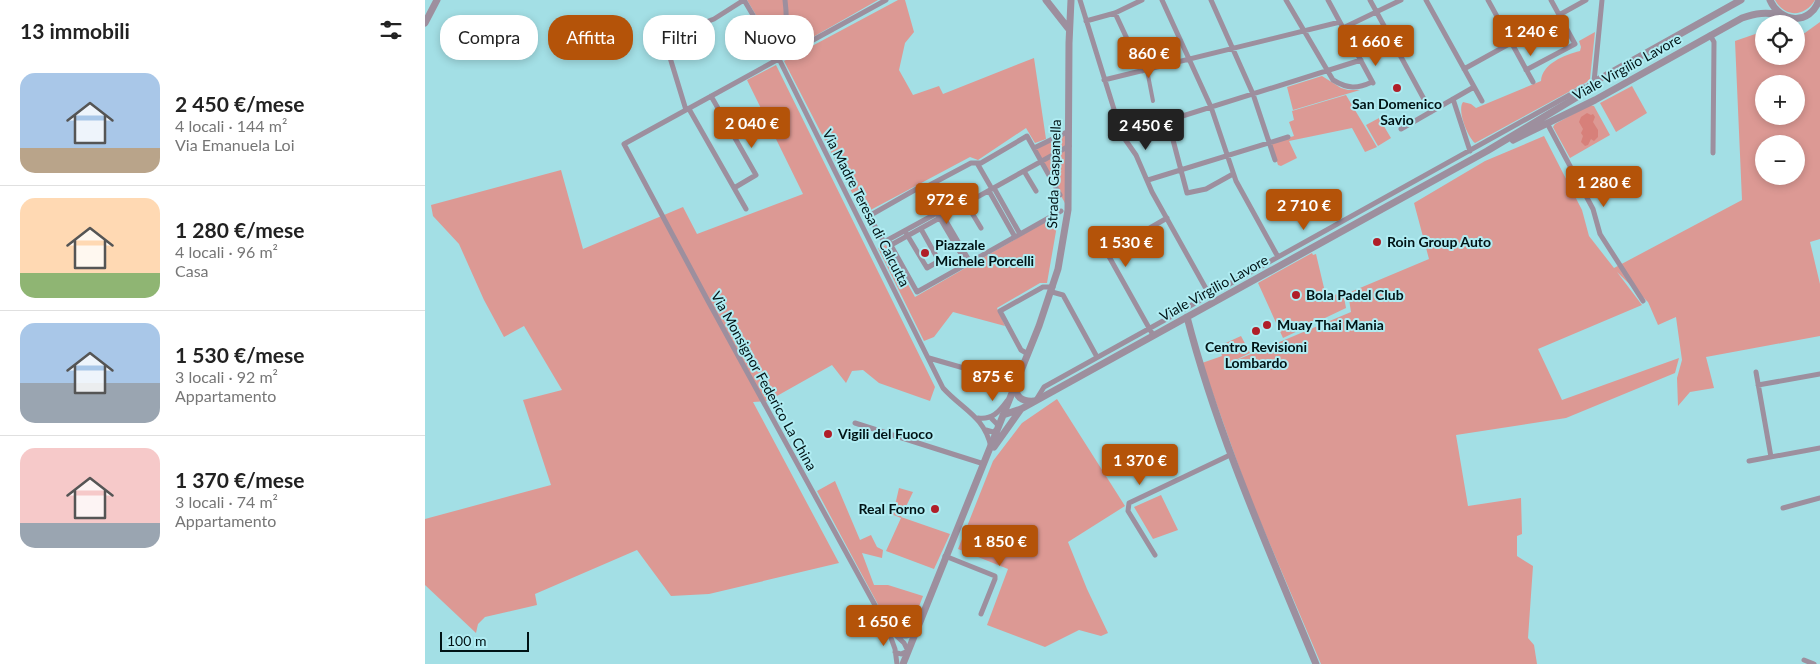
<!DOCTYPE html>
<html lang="it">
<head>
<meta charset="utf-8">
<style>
  body { margin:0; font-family:Lato,sans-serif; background:#f6f6f6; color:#222; height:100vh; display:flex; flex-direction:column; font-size:19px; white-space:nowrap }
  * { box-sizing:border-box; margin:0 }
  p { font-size:16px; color:#767676 }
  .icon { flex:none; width:28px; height:28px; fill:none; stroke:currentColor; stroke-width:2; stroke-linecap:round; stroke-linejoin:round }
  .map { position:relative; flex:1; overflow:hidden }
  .panel { display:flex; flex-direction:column; background:#fff; width:425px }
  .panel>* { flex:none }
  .hud { position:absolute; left:15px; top:15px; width:475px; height:45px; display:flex; gap:10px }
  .controls { position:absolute; left:1330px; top:15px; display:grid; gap:10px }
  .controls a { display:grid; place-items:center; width:50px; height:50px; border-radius:50%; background:#fff; box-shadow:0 2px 8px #0003; font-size:25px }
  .scale { position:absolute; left:15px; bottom:12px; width:89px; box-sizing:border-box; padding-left:5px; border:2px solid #001315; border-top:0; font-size:14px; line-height:18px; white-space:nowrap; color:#001315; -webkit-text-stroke:4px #b0ecf2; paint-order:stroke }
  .price { position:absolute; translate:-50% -42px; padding:0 11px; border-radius:5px; background:#b45309; color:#fff; font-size:16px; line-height:32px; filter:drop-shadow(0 1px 2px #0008) }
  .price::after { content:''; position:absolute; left:50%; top:30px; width:15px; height:11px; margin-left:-8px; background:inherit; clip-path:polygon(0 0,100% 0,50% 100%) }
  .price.selected { background:#222; color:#fff }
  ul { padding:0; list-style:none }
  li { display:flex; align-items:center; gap:15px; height:125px; padding:0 20px }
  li+li { border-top:1px solid #e0e0e0 }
  li span { display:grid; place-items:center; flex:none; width:140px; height:100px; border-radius:15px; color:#555 }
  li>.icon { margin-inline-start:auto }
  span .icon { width:60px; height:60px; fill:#fffc; stroke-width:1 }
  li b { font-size:21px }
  h2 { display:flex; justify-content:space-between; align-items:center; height:60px; padding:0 20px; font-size:21px }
  .chip { padding:0 18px; border-radius:20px; background:#fff; box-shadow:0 2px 8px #0003; font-size:18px; line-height:45px }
  .chip.selected { background:#b45309; color:#fff }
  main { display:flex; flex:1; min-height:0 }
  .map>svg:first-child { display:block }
  .green { fill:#dc9994; fill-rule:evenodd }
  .forest { fill:#d7807a }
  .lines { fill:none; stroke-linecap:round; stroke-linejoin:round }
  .pedestrian { stroke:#9d8f9e; stroke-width:4 }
  .minor { stroke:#9d8f9e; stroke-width:5 }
  .tertiary { stroke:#9d8f9e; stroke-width:7 }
  .poi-dot { fill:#b01e28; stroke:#b0ecf2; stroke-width:2 }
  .labels { text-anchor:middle; stroke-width:4; stroke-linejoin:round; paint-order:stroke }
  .street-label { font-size:14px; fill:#001315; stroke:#b0ecf2 }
  .poi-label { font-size:14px; font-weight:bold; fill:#001315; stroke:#b0ecf2; text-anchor:start }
</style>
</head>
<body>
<main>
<section class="panel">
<h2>13 immobili<svg class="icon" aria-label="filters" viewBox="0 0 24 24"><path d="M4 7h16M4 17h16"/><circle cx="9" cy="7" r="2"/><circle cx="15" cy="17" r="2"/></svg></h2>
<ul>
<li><span style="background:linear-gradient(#a9c7e8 75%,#b9a48a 0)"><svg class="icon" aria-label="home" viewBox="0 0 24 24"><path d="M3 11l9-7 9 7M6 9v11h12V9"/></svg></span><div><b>2 450 €/mese</b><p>4 locali · 144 m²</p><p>Via Emanuela Loi</p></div></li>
<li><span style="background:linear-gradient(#ffd9b3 75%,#8fb573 0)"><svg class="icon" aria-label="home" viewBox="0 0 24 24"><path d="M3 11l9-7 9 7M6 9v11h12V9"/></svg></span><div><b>1 280 €/mese</b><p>4 locali · 96 m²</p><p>Casa</p></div></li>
<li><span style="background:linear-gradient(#a9c7e8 60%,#9aa5b1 0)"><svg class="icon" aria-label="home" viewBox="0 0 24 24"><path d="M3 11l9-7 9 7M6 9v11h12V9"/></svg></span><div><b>1 530 €/mese</b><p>3 locali · 92 m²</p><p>Appartamento</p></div></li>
<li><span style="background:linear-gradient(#f6c9c9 75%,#9aa5b1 0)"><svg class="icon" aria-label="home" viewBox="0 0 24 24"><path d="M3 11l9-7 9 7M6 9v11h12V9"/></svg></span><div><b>1 370 €/mese</b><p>3 locali · 74 m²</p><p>Appartamento</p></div></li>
</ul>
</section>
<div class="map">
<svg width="1395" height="664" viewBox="0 0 1395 664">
  <rect width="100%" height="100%" fill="#a3dfe5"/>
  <!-- green -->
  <path class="green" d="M 322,0 L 453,0 L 360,53 L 353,52 Z
    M 473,0 L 480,0 L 489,32 L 480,43 L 474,70 L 488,95 L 514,86 L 518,94 L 609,58 L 621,139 L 610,143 L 601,128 L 553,160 L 545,157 L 438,214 L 359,61 Z
    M 1350,0 L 1390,0 C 1380,17 1360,18 1350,0 Z
    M 1395,22 L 1395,239 L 1385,242 L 1395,284 L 1395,336 L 1281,357 L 1289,388 L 1265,392 L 1253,406 L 1252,378 L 1257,360 L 1251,317 L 1233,325 L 1223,302 L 1192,272 L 1217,305 L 1113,349 L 1137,400 L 1254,358 L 1250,373 L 1141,418 L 1031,435 L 1043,506 L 1096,498 L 1097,534 L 1092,536 L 1092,556 L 1108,566 L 1103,638 L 1109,645 L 1112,664 L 896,664 L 824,495 L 777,363 L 797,356 L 794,346 L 816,336 L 825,353 L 802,364 L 926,312 L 923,293 L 1004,259 L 989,203 L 1060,161 L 1119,136 L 1157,210 L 1164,236 L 1189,268 L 1317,200 L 1310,41 L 1339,31 L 1339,56 L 1371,56 L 1371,34 L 1377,35 ZM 1339,84 L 1371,84 L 1371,116 L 1339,116 ZM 1339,144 L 1371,144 L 1371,176 L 1339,176 Z
    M 1170,32 L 1165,79 L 1162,82 L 1050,143 C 1042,136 1032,110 1038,102 L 1046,104 L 1051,108 L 1116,81 C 1117,64 1139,55 1155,51 L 1156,47 L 1154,41 Z
    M 351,65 L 510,387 L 505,401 L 454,383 L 438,370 L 427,371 L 421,383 L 407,365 L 343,401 L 328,402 L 414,563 L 284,594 L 246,596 L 212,550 L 110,594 L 112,605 L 60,617 L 53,624 L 51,633 L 0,585 L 0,519 L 126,485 L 98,400 L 137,390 L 99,326 L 79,337 L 59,300 L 34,244 L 8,216 L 6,205 L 136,170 L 158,249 L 258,207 L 272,234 L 378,194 L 322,80 Z
    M 897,76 L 916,88 L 923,90 L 935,90 L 868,110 L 862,87 Z
    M 1207,86 L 1222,113 L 1191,132 L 1175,103 Z
    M 921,95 L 952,147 L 940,152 L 927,128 L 864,141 L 872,158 L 856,166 L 853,165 L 846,143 L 869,136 L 864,122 L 869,120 L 867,111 Z
    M 1165,105 L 1169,106 L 1185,135 L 1145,158 L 1128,127 L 1130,124 Z
    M 954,118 L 966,138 L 953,146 L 941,125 Z
    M 643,133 L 641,205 L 610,148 Z
    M 634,214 L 622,283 L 615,283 L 572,308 L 580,326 L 528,312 L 509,337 L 499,341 L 453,248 L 461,245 L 490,297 Z
    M 887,253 L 888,255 L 891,254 L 900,292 L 904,297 L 918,292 L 921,308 L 858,338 L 833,283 Z
    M 632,399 L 700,506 L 643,542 L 662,589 L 683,633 L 676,636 L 654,630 L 620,647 L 562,625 L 583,569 L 533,549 L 568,461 L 597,423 Z
    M 410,481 L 435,540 L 446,535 L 452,547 L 458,550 L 457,558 L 437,553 L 449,585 L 463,585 L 498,596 L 486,628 L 478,633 L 471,632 L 464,625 L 392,491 Z
    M 474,488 L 488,492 L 476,517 L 525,534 L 509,569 L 461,551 L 476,518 L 466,514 L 471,501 Z
    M 736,495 L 753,530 L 728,539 L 709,507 Z"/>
  <!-- forest -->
  <path class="forest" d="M 1162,113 L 1166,115 L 1168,114 L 1170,117 L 1168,122 L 1173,130 L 1173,137 L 1169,141 L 1166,139 L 1163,145 L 1160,146 L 1156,142 L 1158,136 L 1156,133 L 1158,129 L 1154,122 L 1156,117 Z"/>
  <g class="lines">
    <!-- pedestrian -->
    <path class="pedestrian" d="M 722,70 L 728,101"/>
    <!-- minor -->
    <path class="minor" d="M 319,0 L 354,59 L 518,388 C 538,410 559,416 566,447
      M 461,0 L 199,144 L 283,301 L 462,627 L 470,649 L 472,664
      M 655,0 L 697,135 L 711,155 L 727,192 L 784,294
      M 737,0 L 786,107 L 811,181 L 853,257
      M 786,0 L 828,94 L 850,160
      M 861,0 L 908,80 C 923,89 932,89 947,82
      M 903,0 L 948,83
      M 945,0 L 1006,112
      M 1001,0 L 1057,101
      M 1063,0 L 1108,82
      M 690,13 L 717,71
      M 1134,15 L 1161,0
      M 661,21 L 690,13 L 717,0
      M 918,28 L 976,0
      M 1285,35 L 1289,42 L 1288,153
      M 354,59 C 361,35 363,25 360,0
      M 1039,69 L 1104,33
      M 1101,70 L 1150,44 L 1126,0
      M 679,80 L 915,22
      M 1167,83 L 1169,82 L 1177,0
      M 286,96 L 331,175 L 309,188
      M 1028,99 L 1045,151
      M 264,109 L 321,209
      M 261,110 L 239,38 L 289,19 L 319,0
      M 743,121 L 762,193 L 781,189 L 808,174
      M 1122,123 L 1168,209 L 1175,234 L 1218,301
      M 976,129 L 1049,87
      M 697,135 L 936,60
      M 609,148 L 644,131
      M 552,163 L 567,189
      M 599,171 L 611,191
      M 723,180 L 863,137
      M 497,188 L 542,264
      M 569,188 L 595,234
      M 564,191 L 590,237
      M 541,203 L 556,228
      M 512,213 L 459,242 L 444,216 L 495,187 L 501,187 L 546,163 L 556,163 L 602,136 L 635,195
      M 518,216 L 545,262
      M 481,233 L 502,268 L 514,261 L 496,229
      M 463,240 L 492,292 L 636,211
      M 466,245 L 644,146
      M 627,292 L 638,295 L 672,357
      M 728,335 L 682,253 L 742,218
      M 603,354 L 596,350 L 575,311 L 618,287 L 628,287
      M 504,358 L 591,383
      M 1331,372 L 1346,457
      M 1333,385 L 1395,374
      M 611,400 L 619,387 L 1159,87
      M 553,418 C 567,420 574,412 582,401
      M 430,423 L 559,464
      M 561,430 L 568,432 L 573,429 L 572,424 L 567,419
      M 1324,461 L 1395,448
      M 1358,508 L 1395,498
      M 730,555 L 703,511 L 704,503 L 805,455
      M 520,556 L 570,576 L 570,579 L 556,614
      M 464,629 L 479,643 L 483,651 L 476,654 L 470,652
      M 472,636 L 481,636 L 490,634
      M 1379,660 L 1389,664"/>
    <!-- tertiary -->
    <path class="tertiary" d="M 621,0 L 643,28
      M 1345,0 C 1355,23 1385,26 1394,0
      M 0,23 L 12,0
      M 1088,140 L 1170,100 L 1317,18 C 1331,13 1341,12 1356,15
      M 762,317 C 793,437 844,550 891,664
      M 591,385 C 590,397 597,402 609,401
      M 578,415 L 596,409 L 1062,151 L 1152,97 L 1169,82 L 1316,0
      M 569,447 L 596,409
      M 478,664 L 614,326 L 633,269 L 643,210 L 644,43 L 646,0"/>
  </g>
  <!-- markers -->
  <g class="poi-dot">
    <circle cx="972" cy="88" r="5"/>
    <circle cx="952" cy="242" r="5"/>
    <circle cx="500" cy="253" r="5"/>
    <circle cx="871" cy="295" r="5"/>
    <circle cx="842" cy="325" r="5"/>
    <circle cx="831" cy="331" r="5"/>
    <circle cx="403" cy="434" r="5"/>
    <circle cx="510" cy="509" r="5"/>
  </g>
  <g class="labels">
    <!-- street labels -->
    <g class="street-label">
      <text transform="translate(1202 67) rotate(-29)" y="5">Viale Virgilio Lavore</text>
      <text transform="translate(629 174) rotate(-88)" y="5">Strada Gaspanella</text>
      <text transform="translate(441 208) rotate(63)" y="5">Via Madre Teresa di Calcutta</text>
      <text transform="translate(789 288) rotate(-29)" y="5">Viale Virgilio Lavore</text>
      <text transform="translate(339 381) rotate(61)" y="5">Via Monsignor Federico La China</text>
    </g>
    <!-- poi labels -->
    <g class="poi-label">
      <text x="972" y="109" text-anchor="middle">San Domenico<tspan x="972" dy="16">Savio</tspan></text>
      <text x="962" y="247">Roin Group Auto</text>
      <text x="510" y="250">Piazzale<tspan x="510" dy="16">Michele Porcelli</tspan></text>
      <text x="881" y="300">Bola Padel Club</text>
      <text x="852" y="330">Muay Thai Mania</text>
      <text x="831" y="352" text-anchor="middle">Centro Revisioni<tspan x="831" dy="16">Lombardo</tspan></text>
      <text x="413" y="439">Vigili del Fuoco</text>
      <text x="500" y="514" text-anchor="end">Real Forno</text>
    </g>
  </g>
</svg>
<div class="controls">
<a><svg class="icon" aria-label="locate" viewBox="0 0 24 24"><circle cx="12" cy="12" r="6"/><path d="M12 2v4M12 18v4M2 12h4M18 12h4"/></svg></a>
<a>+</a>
<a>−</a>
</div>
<div class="scale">100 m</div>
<b class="price" style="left:1106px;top:57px">1 240 €</b>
<b class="price" style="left:951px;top:67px">1 660 €</b>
<b class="price" style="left:724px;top:79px">860 €</b>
<b class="price" style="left:327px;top:149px">2 040 €</b>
<b class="price selected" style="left:721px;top:151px">2 450 €</b>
<b class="price" style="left:1179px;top:208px">1 280 €</b>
<b class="price" style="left:522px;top:225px">972 €</b>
<b class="price" style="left:879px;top:231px">2 710 €</b>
<b class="price" style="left:701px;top:268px">1 530 €</b>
<b class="price" style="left:568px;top:402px">875 €</b>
<b class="price" style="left:715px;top:486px">1 370 €</b>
<b class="price" style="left:575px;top:567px">1 850 €</b>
<b class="price" style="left:459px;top:647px">1 650 €</b>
<div class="hud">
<a class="chip">Compra</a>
<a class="chip selected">Affitta</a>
<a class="chip">Filtri</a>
<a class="chip">Nuovo</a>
</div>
</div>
</main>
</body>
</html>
